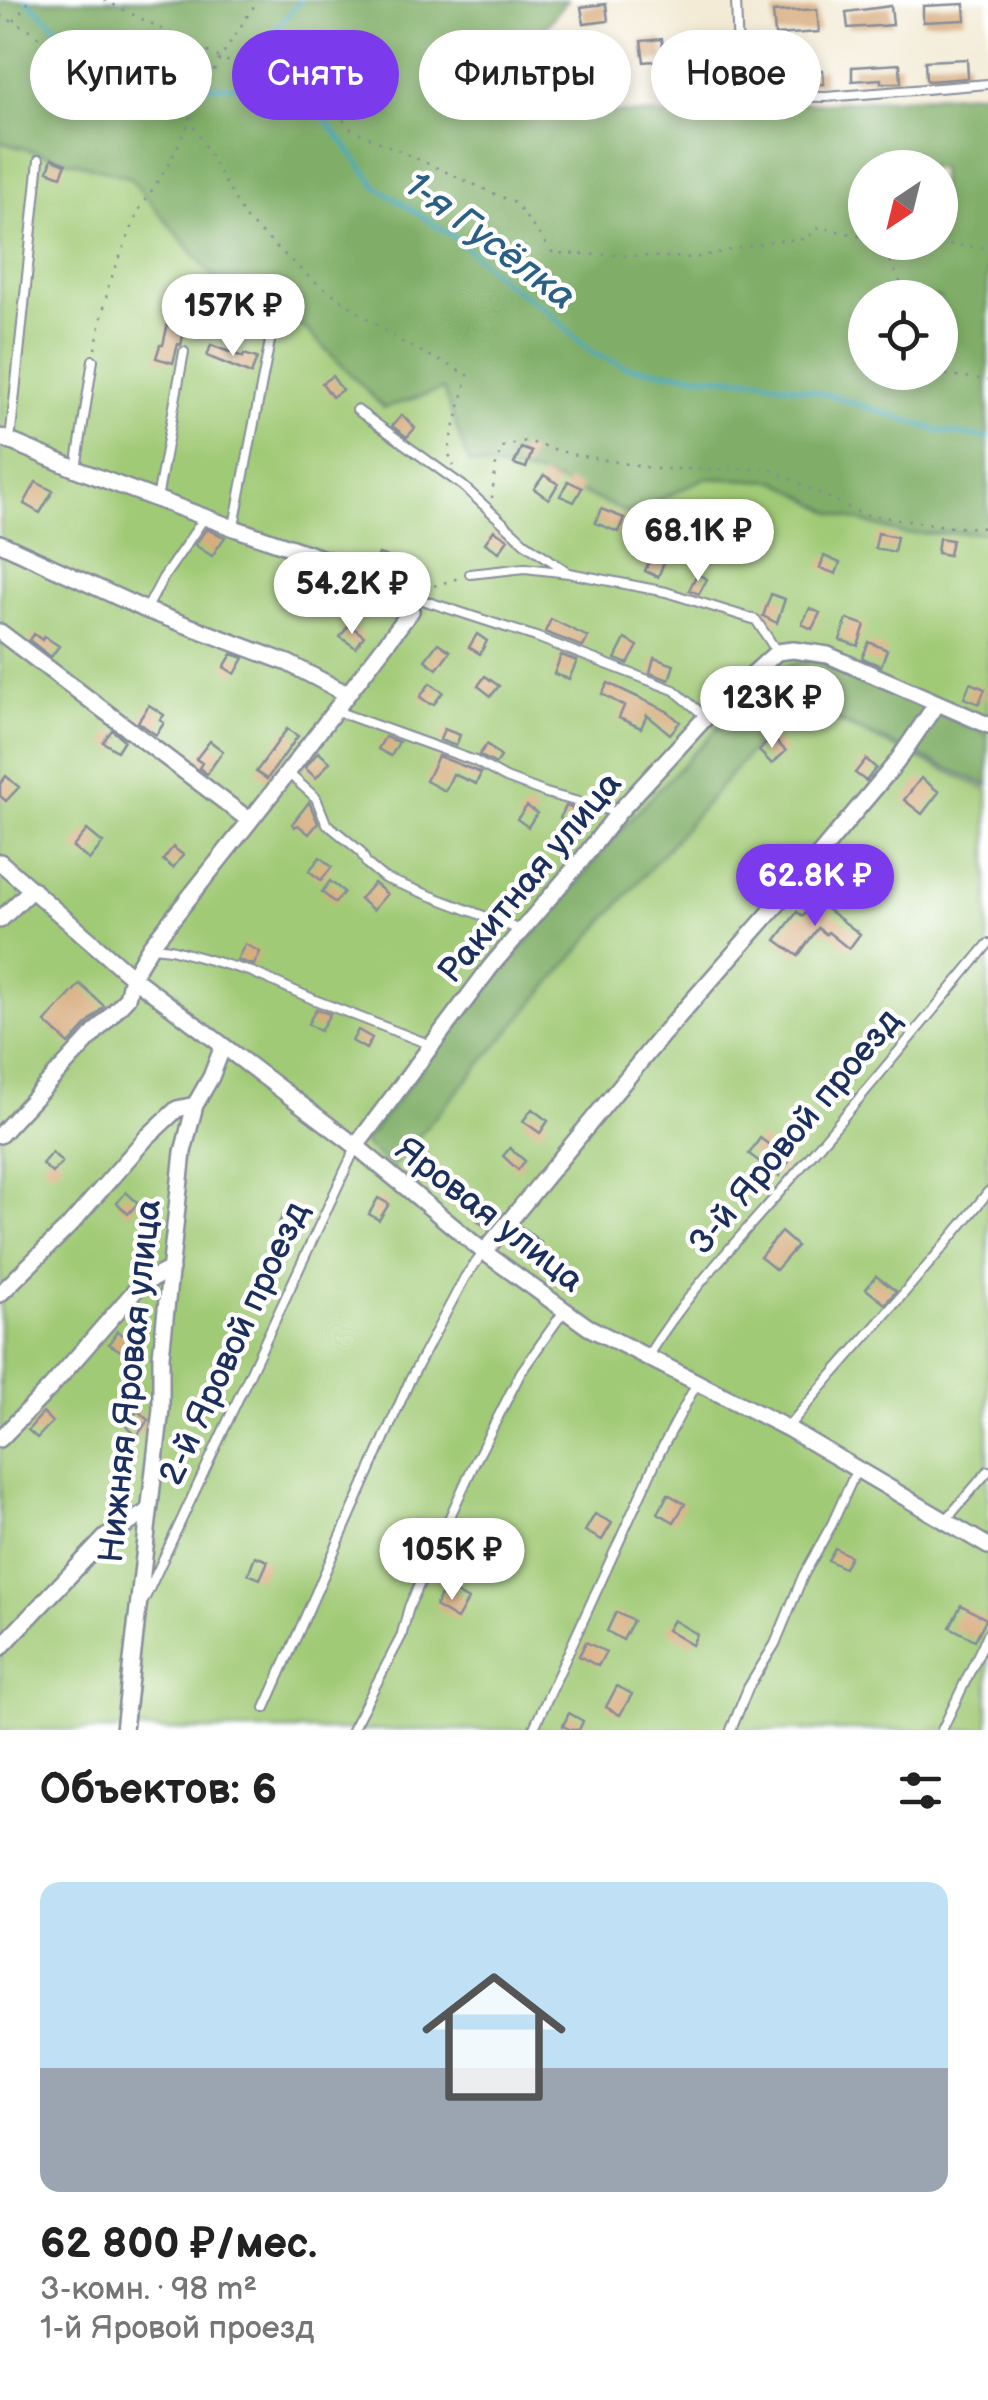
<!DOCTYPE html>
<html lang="ru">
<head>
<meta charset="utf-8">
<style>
  body { margin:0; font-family:"Balsamiq Sans",sans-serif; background:#f2f2f2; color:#222; height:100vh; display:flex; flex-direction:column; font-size:38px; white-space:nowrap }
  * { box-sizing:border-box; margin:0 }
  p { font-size:32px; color:#767676 }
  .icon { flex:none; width:55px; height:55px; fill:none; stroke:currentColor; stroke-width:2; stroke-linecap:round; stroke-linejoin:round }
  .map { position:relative; height:1730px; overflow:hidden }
  .details { display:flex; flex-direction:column; background:#fff; flex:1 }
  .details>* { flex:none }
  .hud { position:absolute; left:30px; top:30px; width:930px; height:90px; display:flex; gap:20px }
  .needle { width:65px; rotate:215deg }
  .controls { position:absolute; left:848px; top:150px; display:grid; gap:20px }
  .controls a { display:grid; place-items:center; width:110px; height:110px; border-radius:50%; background:#fff; box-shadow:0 5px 15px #0003; font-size:50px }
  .price { position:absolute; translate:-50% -85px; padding:0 22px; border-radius:35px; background:#fff; color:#222; font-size:32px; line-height:65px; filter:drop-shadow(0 2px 5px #0008) }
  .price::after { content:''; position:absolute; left:50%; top:60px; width:30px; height:22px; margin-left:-15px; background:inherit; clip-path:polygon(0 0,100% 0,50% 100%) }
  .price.current { background:#7c3aed; color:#fff }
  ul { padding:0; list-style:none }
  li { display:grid; align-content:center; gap:20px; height:530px; padding:0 40px }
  li span { display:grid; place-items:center; height:310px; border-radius:20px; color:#555 }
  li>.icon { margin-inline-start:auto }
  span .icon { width:180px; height:180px; fill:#fffc; stroke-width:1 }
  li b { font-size:42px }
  h2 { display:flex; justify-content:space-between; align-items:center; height:120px; padding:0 40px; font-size:42px }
  .chip { padding:0 35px; border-radius:45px; background:#fff; box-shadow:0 5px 15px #0003; font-size:35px; line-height:90px }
  .chip.current { background:#7c3aed; color:#fff }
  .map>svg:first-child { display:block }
  .green { fill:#a1ca76; stroke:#5e7c6a; stroke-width:2.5 }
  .forest { fill:#80ae67; stroke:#4e6e62; stroke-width:2.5; fill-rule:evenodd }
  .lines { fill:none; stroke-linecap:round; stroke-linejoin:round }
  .stream { stroke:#44aac3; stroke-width:4 }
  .building { fill:#d7ac7e }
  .service-casing { stroke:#878d9a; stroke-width:12 }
  .minor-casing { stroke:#878d9a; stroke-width:20 }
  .path { stroke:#878d9a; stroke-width:2.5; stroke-dasharray:2.5 8; stroke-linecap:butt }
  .service { stroke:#fff; stroke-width:8 }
  .minor { stroke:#fff; stroke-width:15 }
  .labels { text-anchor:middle; stroke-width:9; stroke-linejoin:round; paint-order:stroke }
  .street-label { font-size:35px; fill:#1b2f5e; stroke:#fff }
  .water-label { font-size:38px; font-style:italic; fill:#2b6086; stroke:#fff }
</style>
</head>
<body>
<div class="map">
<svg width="988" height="1730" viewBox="0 0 988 1730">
  <rect width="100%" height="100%" fill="#fff"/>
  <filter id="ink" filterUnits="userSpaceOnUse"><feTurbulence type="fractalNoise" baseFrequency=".01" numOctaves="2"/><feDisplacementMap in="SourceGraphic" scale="20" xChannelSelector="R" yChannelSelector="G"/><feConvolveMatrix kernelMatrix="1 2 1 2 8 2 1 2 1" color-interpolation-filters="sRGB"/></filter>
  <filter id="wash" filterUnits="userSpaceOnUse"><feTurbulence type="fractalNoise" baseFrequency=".0048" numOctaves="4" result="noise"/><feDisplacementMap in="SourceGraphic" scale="40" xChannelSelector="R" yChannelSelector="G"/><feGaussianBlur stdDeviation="2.25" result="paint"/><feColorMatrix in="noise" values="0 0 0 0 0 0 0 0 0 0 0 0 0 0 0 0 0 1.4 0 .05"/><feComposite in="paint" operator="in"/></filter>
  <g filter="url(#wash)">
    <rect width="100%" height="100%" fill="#f3ebd6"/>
    <!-- green -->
    <path class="green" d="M 0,142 L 129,177 L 222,287 L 306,329 L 384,407 L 443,388 L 469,463 L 545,476 L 630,514 L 705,478 L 777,481 L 833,513 L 904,534 L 988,532 L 988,735 L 828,662 L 771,672 L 626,824 L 438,1048 L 363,1142 L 392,1166 L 783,714 L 813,710 L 988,790 L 988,1730 L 0,1730 Z"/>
    <!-- forest -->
    <path class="forest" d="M 0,0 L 567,0 L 536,40 L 546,109 L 708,117 L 731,101 L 827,103 L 988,92 L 988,532 L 904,534 L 833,513 L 777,481 L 705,478 L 630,514 L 545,476 L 469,463 L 443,389 L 384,408 L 306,329 L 222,287 L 129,177 L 0,142 ZM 865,168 L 940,168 L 940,242 L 865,242 ZM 865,298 L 940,298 L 940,372 L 865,372 Z
      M 805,660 L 828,662 L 988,735 L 988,786 L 814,710 L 783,714 L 392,1167 L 363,1143 L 433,1054 L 626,824 L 771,672 Z"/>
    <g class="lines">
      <!-- stream -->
      <path class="stream" d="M 26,0 L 88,54 L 114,87 L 266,86 L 299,91 L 336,133 L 377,187 L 457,239 L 505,283 L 543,307 L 592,353 L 627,367 L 707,376 L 759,379 L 833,396 L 943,432 L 988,438
        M 242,86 L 265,41 L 301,0"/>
    </g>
    <g id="blocks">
      <!-- building -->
      <path class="building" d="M 606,4 L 608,21 L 584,24 L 581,7 Z
        M 964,4 L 965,20 L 923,22 L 923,6 Z
        M 891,6 L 893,25 L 848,28 L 846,12 Z
        M 817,9 L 819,32 L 775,35 L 773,12 Z
        M 662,39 L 664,60 L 644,62 L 641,41 Z
        M 597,48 L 600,72 L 587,73 L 584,49 Z
        M 967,59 L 968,78 L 928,81 L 926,79 L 925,61 Z
        M 900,64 L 901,83 L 881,83 L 881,79 L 852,81 L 852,67 Z
        M 823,70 L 824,84 L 778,85 L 778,71 Z
        M 707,96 L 709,112 L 689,114 L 687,98 Z
        M 52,158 L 66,164 L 61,176 L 48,171 Z
        M 168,323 L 185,327 L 181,345 L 178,344 L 173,363 L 156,358 L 160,345 L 163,345 Z
        M 211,345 L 243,357 L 244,354 L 257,358 L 251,374 L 207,356 Z
        M 332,376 L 342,390 L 332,397 L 322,383 Z
        M 402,415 L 415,428 L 407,437 L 392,426 Z
        M 521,448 L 532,452 L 526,468 L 514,464 Z
        M 544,475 L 558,484 L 549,499 L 534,489 Z
        M 568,481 L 582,488 L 574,502 L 560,496 Z
        M 36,482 L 53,491 L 40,513 L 24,504 Z
        M 601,509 L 624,518 L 618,532 L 595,523 Z
        M 206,529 L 225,537 L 212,556 L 195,545 Z
        M 494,530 L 508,539 L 499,552 L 485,543 Z
        M 878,533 L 897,537 L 894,552 L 875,548 Z
        M 939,538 L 952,540 L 949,555 L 937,553 Z
        M 379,554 L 414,566 L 409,581 L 374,564 Z
        M 652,554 L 665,560 L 658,577 L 645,571 Z
        M 824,556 L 840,563 L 836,574 L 820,568 Z
        M 312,567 L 349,579 L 342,592 L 322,581 L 319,586 L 306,580 Z
        M 697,574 L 707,579 L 699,594 L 689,590 Z
        M 771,594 L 785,599 L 777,623 L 763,616 Z
        M 810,608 L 820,613 L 812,629 L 802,624 Z
        M 551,619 L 588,637 L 583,647 L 545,632 Z
        M 847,619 L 865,625 L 858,646 L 840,640 Z
        M 349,625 L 364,636 L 356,648 L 340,637 Z
        M 34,634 L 42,640 L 44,636 L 59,646 L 51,657 L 29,640 Z
        M 477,634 L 487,641 L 480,654 L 469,647 Z
        M 625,639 L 638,646 L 628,664 L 615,659 Z
        M 869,642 L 887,650 L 881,666 L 862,658 Z
        M 438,643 L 450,651 L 437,669 L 425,660 Z
        M 232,654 L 244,658 L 235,674 L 224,667 Z
        M 561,655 L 577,661 L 569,679 L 554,674 Z
        M 654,658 L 674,665 L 669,680 L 650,673 Z
        M 485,676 L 499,686 L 491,696 L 478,686 Z
        M 430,683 L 443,692 L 434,704 L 430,704 L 420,697 Z
        M 608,683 L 667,711 L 680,722 L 670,734 L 647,715 L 641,728 L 619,718 L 624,706 L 602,694 Z
        M 970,683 L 985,689 L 979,704 L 964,698 Z
        M 149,705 L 164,715 L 160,720 L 164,723 L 156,735 L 138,722 Z
        M 287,729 L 298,736 L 267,779 L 256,772 Z
        M 444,729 L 460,735 L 456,746 L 440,740 Z
        M 112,730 L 124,740 L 117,751 L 103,742 Z
        M 385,737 L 399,742 L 391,756 L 378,749 Z
        M 772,737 L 786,751 L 772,764 L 759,751 Z
        M 210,741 L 223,751 L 207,774 L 199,768 L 202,763 L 196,759 Z
        M 487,744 L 501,757 L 496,764 L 479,755 Z
        M 318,752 L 330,762 L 316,778 L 305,768 Z
        M 438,756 L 481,773 L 476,784 L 453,774 L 445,791 L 426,781 Z
        M 866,759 L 876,768 L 866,781 L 855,773 Z
        M 6,776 L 19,787 L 6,801 L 0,796 L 0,784 Z
        M 921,778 L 939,792 L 922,814 L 904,800 Z
        M 309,802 L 318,823 L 309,834 L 298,825 L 295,827 L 292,824 Z
        M 527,806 L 537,813 L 528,827 L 517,819 Z
        M 566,806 L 588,814 L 580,829 L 560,818 Z
        M 87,830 L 103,843 L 89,860 L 73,847 Z
        M 173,847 L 183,855 L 173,868 L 163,860 Z
        M 320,857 L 332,867 L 321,880 L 309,871 Z
        M 330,881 L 344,892 L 335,903 L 322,892 Z
        M 374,883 L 387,894 L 373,910 L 360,899 Z
        M 503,900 L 515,909 L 508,917 L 494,912 Z
        M 815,900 L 860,934 L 849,949 L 828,932 L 826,934 L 818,928 L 798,956 L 776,940 L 797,912 L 803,916 Z
        M 245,944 L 260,952 L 254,965 L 237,960 Z
        M 80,984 L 104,1006 L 69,1044 L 45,1022 Z
        M 316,1009 L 330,1014 L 320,1031 L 308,1024 Z
        M 358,1030 L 372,1038 L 366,1049 L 352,1041 Z
        M 532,1109 L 548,1121 L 540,1133 L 523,1121 Z
        M 760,1138 L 790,1160 L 779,1176 L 749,1154 Z
        M 510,1148 L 525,1161 L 518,1170 L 503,1156 Z
        M 52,1152 L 62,1162 L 52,1173 L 42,1164 Z
        M 126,1192 L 138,1203 L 128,1214 L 117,1203 Z
        M 378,1198 L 389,1204 L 379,1220 L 369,1214 Z
        M 289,1203 L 306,1211 L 296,1233 L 278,1225 Z
        M 487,1208 L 498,1217 L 488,1229 L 477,1220 Z
        M 520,1226 L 541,1242 L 533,1252 L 512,1235 Z
        M 781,1232 L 797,1246 L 776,1270 L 760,1257 Z
        M 876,1276 L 896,1291 L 885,1304 L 866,1289 Z
        M 117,1331 L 134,1342 L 126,1354 L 109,1344 Z
        M 138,1411 L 148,1420 L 137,1436 L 125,1425 Z
        M 43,1413 L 52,1422 L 37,1438 L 28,1430 Z
        M 668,1494 L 685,1504 L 674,1522 L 658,1513 Z
        M 595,1514 L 612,1523 L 602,1540 L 585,1531 Z
        M 835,1548 L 850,1556 L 844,1568 L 828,1560 Z
        M 255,1556 L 268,1561 L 260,1579 L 248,1574 Z
        M 446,1587 L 468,1600 L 457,1619 L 435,1606 Z
        M 961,1605 L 986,1619 L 975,1640 L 950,1627 Z
        M 616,1612 L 633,1621 L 623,1640 L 607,1631 Z
        M 673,1620 L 697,1634 L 692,1645 L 667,1630 Z
        M 586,1642 L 606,1652 L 598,1666 L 579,1656 Z
        M 617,1686 L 632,1694 L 620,1715 L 606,1707 Z
        M 569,1713 L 583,1721 L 579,1730 L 571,1730 L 563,1726 Z"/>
    </g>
  </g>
  <g filter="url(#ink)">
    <use href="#blocks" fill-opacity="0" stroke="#878d9a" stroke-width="2.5"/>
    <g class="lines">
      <defs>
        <path id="service" d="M 736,0 L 739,85 L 745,93 L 753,96 L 826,97 L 988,84
          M 357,410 L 463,486 L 525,543 L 565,570
          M 10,441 L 39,160
          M 76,469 L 93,360
          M 157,499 L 184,352
          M 234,526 L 277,305
          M 470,574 L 525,568 L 569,573 L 666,592 L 756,620 L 777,652
          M 407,595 L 536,637 L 674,690 L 706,717
          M 146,610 L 163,578 L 205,517
          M 336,711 L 475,761 L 506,778 L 546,793 L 618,813
          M 287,772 L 316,798 L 326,823 L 360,851 L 367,864 L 384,878 L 523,931
          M 153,947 L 171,949 L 252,972 L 315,1000 L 431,1045
          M 647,1357 C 687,1292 741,1237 791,1179 C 857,1101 923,1023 988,944
          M 787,1428 C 853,1349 924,1274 988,1192
          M 945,1521 L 988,1471
          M 144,1600 L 356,1147
          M 265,1708 L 410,1380 L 465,1277 L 484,1252
          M 352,1730 L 401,1637 L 409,1607 L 473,1466 L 521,1372 L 564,1311
          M 533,1730 L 660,1452 L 697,1383
          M 731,1730 L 748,1688 L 775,1644 L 803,1576 L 832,1524 L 857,1469
          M 942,1730 L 988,1634"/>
        <path id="minor" d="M 0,437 L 76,469 L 234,528 L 371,575 L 407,595 L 411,611 L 272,793 L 150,947 L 132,977 L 127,998 L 0,1135
          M 0,543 L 146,610 L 288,663 L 347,694
          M 0,632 L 249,820
          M 0,862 L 132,977 L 356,1146 L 484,1252 L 588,1327 L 787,1428 L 988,1546
          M 0,920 L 32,889
          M 356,1146 L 492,965 L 580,862 L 618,813 L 706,717 L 777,652 L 793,650 L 828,655 L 988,725
          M 484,1252 L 663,1034 L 781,900 L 896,763 L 937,703
          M 0,1294 L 70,1225 L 146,1138 L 177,1109 L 195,1105
          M 0,1439 L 50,1388 L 140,1285 L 171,1269
          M 0,1648 L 106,1537 L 147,1512
          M 124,1730 L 161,1409 L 161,1356 L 183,1152 L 195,1105 L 211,1077 L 223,1046"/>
      </defs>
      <!-- service casing -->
      <use href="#service" class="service-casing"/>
      <!-- minor casing -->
      <use href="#minor" class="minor-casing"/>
      <!-- path -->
      <path class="path" d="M 104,0 L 220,58 L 242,67 L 309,82 L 351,129 L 515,203 L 553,253 L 694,258 L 772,241 L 806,239 L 819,227 L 865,237
        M 0,16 L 29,29 L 113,103 L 189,118 L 246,219 L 310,278 L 400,341 L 468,375 L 448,452 L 454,466
        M 14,21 L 30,0
        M 881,242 L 908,298
        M 918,242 L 988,248
        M 95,349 L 109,284 L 139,210 L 169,164 L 220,58 L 258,0
        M 925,372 L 988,380
        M 492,498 L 495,468 L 502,447 L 526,441 L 571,454 L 657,469 L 770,469 L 862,514 L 952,527 L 988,528
        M 424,589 L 459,578"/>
      <!-- service -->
      <use href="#service" class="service"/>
      <!-- minor -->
      <use href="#minor" class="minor"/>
    </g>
  </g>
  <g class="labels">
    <!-- street labels -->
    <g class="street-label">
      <text transform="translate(529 877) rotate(-50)" y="12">Ракитная улица</text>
      <text transform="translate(794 1131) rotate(-50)" y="12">3-й Яровой проезд</text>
      <text transform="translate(490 1214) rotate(38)" y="12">Яровая улица</text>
      <text transform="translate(233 1343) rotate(-65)" y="12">2-й Яровой проезд</text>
      <text transform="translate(129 1381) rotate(-84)" y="12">Нижняя Яровая улица</text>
    </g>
    <!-- water labels -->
    <g class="water-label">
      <text transform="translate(491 240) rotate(37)" y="13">1-я Гусёлка</text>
    </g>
  </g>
</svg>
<div class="controls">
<a><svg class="needle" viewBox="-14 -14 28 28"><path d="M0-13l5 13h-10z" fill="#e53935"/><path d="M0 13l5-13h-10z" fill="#767676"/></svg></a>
<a><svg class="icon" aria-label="locate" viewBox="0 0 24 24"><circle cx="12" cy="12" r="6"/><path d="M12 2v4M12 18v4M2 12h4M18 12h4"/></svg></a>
</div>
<b class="price" style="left:233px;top:359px">157K ₽</b>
<b class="price" style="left:698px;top:584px">68.1K ₽</b>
<b class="price" style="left:352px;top:637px">54.2K ₽</b>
<b class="price" style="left:772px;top:751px">123K ₽</b>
<b class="price current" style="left:815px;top:929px">62.8K ₽</b>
<b class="price" style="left:452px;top:1603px">105K ₽</b>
<div class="hud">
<a class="chip">Купить</a>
<a class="chip current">Снять</a>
<a class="chip">Фильтры</a>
<a class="chip">Новое</a>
</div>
</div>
<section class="details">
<h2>Объектов: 6<svg class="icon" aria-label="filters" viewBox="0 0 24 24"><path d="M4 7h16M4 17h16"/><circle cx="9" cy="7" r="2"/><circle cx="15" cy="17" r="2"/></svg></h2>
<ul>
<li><span style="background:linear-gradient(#bfe0f5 60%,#9aa5b1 0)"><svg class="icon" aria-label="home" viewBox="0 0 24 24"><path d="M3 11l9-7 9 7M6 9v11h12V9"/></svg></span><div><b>62 800 ₽/мес.</b><p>3-комн. · 98 m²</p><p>1-й Яровой проезд</p></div></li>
</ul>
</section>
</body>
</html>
